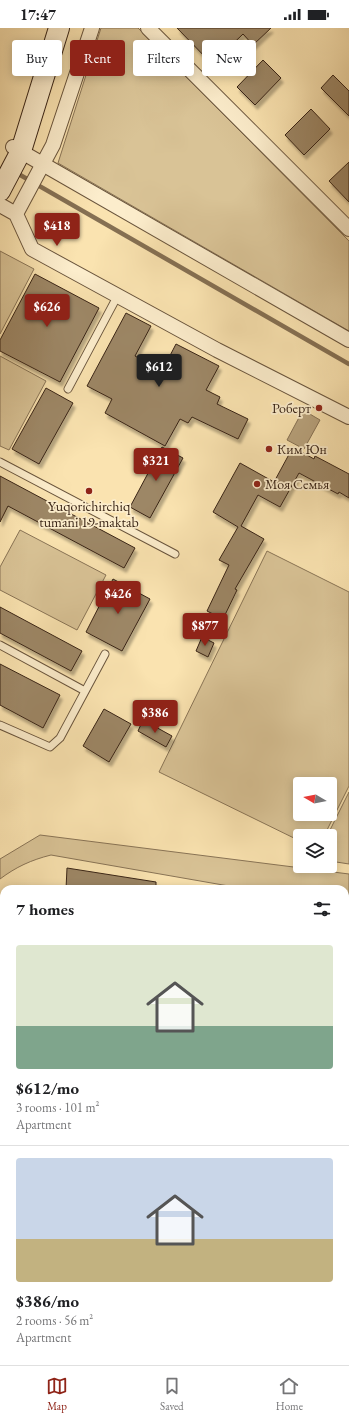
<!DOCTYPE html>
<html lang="en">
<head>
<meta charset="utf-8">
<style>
  body { margin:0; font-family:"EB Garamond",serif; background:#f6f6f6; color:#202124; height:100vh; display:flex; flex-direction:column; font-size:15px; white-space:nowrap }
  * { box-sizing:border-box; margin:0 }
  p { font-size:13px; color:#757577 }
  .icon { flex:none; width:22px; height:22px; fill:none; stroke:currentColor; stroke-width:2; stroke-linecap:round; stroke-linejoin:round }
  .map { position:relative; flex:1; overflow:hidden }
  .side { position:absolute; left:0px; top:857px; width:349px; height:480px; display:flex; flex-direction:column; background:#fff; border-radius:12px 12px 0 0; box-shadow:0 2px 10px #0003 }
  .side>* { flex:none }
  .hud { position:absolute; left:12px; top:12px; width:325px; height:36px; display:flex; gap:8px }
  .needle { width:26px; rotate:280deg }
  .controls { position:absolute; left:293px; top:749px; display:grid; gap:8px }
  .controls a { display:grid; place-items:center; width:44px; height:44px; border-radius:4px; background:#fff; box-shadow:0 2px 10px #0003; font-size:20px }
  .price { position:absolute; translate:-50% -34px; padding:0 9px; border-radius:4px; background:#8f2418; color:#fff; font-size:13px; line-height:26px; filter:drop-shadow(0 1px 2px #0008) }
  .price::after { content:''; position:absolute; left:50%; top:24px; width:12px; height:9px; margin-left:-6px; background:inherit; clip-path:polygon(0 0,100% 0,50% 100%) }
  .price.on { background:#222; color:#fff }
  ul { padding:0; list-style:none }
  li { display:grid; align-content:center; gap:8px; height:212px; padding:0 16px }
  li+li { border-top:1px solid #e0e0e0 }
  li span { display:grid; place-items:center; height:124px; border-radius:4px; color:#555 }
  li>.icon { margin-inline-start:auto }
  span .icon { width:72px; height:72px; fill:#fffc; stroke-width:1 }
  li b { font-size:17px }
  h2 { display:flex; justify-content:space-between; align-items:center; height:48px; padding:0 16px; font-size:17px }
  .chip { padding:0 14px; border-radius:4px; background:#fff; box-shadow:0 2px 10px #0003; font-size:14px; line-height:36px }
  .chip.on { background:#8f2418; color:#fff }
  .status { display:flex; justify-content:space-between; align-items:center; height:28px; padding:0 20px; background:#fff; direction:ltr }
  .status svg { height:11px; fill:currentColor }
  .tab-bar { display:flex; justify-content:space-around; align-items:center; height:56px; border-top:1px solid #e0e0e0; background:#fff; font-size:11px; color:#757577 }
  .tab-bar a { display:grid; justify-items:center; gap:2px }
  .tab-bar .on { color:#8f2418 }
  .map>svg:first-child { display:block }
  .green { fill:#d9c396; stroke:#897456; fill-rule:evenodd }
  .water { fill:#b8a27c; stroke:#857053 }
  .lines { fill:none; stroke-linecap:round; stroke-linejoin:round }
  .stream { stroke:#857053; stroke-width:4.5 }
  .building { fill:#9d8766; stroke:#392416; filter:url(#shadow) }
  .lane-casing { stroke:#69543c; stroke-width:9 }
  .street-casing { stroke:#69543c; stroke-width:16 }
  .secondary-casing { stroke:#392416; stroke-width:22 }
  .lane { stroke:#fcedcc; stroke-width:7 }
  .street { stroke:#fcedcc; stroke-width:14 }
  .secondary { stroke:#fcedcc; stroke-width:20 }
  .poi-dot { fill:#8f2418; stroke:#fcedcc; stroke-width:1.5 }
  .labels { text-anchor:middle; stroke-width:3.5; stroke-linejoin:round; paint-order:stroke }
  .poi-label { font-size:14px; fill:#392416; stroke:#fcedcc; text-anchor:start }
</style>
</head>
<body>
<div class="status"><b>17:47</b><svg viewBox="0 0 49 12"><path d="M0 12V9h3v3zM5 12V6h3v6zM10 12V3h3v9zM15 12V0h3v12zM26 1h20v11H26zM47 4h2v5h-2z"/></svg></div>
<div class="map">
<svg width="349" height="1337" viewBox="0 0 349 1337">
  <defs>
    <filter id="shadow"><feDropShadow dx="2.5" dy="4.5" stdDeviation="1" flood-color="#0004"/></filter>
  </defs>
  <rect width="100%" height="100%" fill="#fae3b0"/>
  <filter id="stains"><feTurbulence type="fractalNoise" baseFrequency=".005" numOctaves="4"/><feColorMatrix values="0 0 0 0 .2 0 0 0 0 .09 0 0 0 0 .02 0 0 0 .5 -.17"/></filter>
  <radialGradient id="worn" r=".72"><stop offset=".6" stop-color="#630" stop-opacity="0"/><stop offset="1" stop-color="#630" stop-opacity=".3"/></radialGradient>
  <!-- green -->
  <path class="green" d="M 101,0 L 138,0 L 349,213 L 349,303 L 58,135 Z
    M 0,223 L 34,241 L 0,306 Z
    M 0,328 L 46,353 L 9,422 L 0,418 Z
    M 20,502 L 106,547 L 77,602 L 0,562 L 0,539 Z
    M 267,523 L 349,564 L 349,758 L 324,808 L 300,808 L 300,813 L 159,744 ZM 300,756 L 330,756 L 330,786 L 300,786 Z
    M 349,764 L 349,836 L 330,833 L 330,808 L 327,808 Z
    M 40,807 L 349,846 L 349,879 L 345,878 L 345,861 L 246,861 L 51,827 C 31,832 16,839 0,851 L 0,831 Z
    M 4,893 L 4,935 L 0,941 L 0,898 Z
    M 349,1164 L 349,1206 L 345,1207 L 345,1166 Z
    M 349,1236 L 349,1337 L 204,1337 L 206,1333 L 345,1333 L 345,1238 Z
    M 141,1333 L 181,1333 L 191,1337 L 139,1337 Z"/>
  <!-- water -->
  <path class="water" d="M 303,382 L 320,392 L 304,421 L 287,412 Z"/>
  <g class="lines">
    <!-- stream -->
    <path class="stream" d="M 15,144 L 349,336"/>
  </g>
  <!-- building -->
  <path class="building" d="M 177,0 L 271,0 L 253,17 L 243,6 L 212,36 Z
    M 263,32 L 281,50 L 255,77 L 237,59 Z
    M 333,47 L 349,63 L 349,88 L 321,60 Z
    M 311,81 L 330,101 L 304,127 L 285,107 Z
    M 349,134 L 349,174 L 329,153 Z
    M 35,246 L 99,280 L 60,354 L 0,323 L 0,312 Z
    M 126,285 L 151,298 L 135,328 L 162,343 L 176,316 L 219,338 L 206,362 L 220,369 L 217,376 L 248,391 L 238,411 L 192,389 L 188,395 L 180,391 L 165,418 L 105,385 L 112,371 L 87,358 Z
    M 46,360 L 73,375 L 39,436 L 12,421 Z
    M 162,419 L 183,430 L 150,490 L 130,479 Z
    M 293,419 L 314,431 L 315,428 L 349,446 L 349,470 L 339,464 L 338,466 L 299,445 L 280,479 L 258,467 L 241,498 L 264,511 L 235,561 L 237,562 L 223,591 L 207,583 L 229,537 L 219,532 L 238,499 L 213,484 L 240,435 L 274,454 Z
    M 0,448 L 135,520 L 124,540 L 8,478 L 0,494 Z
    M 113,551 L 150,571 L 122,623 L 86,604 Z
    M 0,579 L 82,623 L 71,643 L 0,605 Z
    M 202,609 L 214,615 L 208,629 L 196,623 Z
    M 0,636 L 60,667 L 43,700 L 0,677 Z
    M 104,681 L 131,696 L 109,734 L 83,718 Z
    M 143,692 L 172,708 L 166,719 L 138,703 Z
    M 67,840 L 156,854 L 156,861 L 66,861 Z"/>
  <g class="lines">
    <defs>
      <path id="lane" d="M 68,361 L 118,267
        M 0,434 L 175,526
        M 0,617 L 85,663
        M 0,697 L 50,719 L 60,710 L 105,626"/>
      <path id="street" d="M 148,0 L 349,201
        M 13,119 L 349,312
        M 0,177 L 16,186 L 32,221 L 217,322 L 349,389
        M 16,186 L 53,117 L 92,0
        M 0,1298 L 4,1301
        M 0,1332 L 6,1337
        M 45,1333 L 51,1337"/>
      <path id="secondary" d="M 0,163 L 21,123 L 59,0"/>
    </defs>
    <!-- lane casing -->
    <use href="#lane" class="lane-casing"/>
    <!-- street casing -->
    <use href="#street" class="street-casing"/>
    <!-- secondary casing -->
    <use href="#secondary" class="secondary-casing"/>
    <!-- lane -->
    <use href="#lane" class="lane"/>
    <!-- street -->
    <use href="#street" class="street"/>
    <!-- secondary -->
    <use href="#secondary" class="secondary"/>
  </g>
  <!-- markers -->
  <g class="poi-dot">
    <circle cx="319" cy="380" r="4"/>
    <circle cx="269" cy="421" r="4"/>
    <circle cx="257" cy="456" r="4"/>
    <circle cx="89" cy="463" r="4"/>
  </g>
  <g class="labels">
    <!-- poi labels -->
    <g class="poi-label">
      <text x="311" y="385" text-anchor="end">Роберт</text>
      <text x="277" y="426">Ким Юн</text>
      <text x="265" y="461">Моя Семья</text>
      <text x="89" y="483" text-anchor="middle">Yuqorichirchiq<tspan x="89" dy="16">tumani 19-maktab</tspan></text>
    </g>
  </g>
  <rect width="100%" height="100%" filter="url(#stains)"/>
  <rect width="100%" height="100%" fill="url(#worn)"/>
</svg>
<div class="controls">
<a><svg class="needle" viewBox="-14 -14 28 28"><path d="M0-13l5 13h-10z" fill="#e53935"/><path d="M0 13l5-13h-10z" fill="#757577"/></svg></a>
<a><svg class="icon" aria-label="layers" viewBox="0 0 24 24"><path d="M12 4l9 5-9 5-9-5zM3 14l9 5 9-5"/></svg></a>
</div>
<b class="price" style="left:57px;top:219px">$418</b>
<b class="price" style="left:47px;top:300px">$626</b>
<b class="price on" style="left:159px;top:360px">$612</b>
<b class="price" style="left:156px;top:454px">$321</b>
<b class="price" style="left:118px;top:587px">$426</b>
<b class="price" style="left:205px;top:619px">$877</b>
<b class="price" style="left:155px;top:706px">$386</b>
<div class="hud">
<a class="chip">Buy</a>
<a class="chip on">Rent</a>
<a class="chip">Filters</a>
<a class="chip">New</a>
</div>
<section class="side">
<h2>7 homes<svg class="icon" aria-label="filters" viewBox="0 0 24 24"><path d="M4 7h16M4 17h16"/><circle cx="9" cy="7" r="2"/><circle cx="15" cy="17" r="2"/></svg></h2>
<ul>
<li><span style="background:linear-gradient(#dfe7d0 65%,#7fa58c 0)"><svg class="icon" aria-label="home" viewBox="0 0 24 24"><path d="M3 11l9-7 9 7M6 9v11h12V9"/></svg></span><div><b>$612/mo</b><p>3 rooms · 101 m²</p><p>Apartment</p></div></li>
<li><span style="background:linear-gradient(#c9d6e8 65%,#c2b280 0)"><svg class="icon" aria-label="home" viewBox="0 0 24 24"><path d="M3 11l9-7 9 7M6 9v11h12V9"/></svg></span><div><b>$386/mo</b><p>2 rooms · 56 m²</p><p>Apartment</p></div></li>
</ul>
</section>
</div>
<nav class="tab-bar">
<a class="on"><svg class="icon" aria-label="map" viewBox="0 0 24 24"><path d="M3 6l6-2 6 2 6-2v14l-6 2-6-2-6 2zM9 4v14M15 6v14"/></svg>Map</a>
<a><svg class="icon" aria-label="saved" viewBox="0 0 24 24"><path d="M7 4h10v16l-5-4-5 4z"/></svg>Saved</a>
<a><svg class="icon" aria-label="home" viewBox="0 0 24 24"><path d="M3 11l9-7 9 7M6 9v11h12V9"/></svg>Home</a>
</nav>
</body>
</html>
